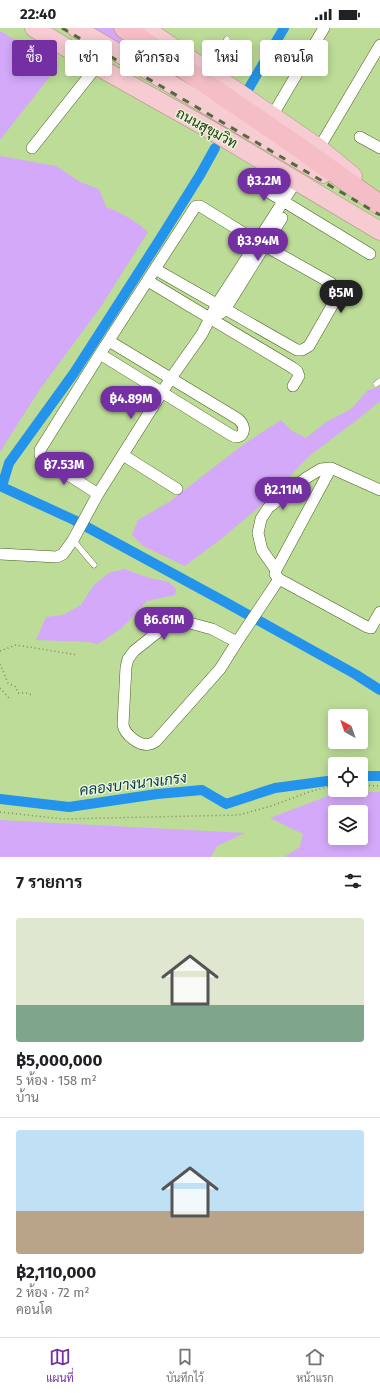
<!DOCTYPE html>
<html lang="th">
<head>
<meta charset="utf-8">
<style>
  body { margin:0; font-family:"Fira Sans",Sarabun,sans-serif; background:#f6f6f6; color:#202124; height:100vh; display:flex; flex-direction:column; font-size:15px; white-space:nowrap }
  * { box-sizing:border-box; margin:0 }
  p { font-size:13px; color:#757577 }
  .icon { flex:none; width:22px; height:22px; fill:none; stroke:currentColor; stroke-width:2; stroke-linecap:round; stroke-linejoin:round }
  .map { position:relative; height:829px; overflow:hidden }
  .sheet { display:flex; flex-direction:column; background:#fff; flex:1 }
  .sheet>* { flex:none }
  .top-card { position:absolute; left:12px; top:12px; width:356px; height:36px; display:flex; gap:8px }
  .needle { width:26px; rotate:320deg }
  .tools { position:absolute; left:328px; top:681px; display:grid; gap:8px }
  .tools a { display:grid; place-items:center; width:40px; height:40px; border-radius:4px; background:#fff; box-shadow:0 2px 10px #0003; font-size:20px }
  .price { position:absolute; translate:-50% -34px; padding:0 9px; border-radius:14px; background:#742fa2; color:#fff; font-size:13px; line-height:26px; filter:drop-shadow(0 1px 2px #0008) }
  .price::after { content:''; position:absolute; left:50%; top:24px; width:12px; height:9px; margin-left:-6px; background:inherit; clip-path:polygon(0 0,100% 0,50% 100%) }
  .price.selected { background:#222; color:#fff }
  ul { padding:0; list-style:none }
  li { display:grid; align-content:center; gap:8px; height:212px; padding:0 16px }
  li+li { border-top:1px solid #e0e0e0 }
  li span { display:grid; place-items:center; height:124px; border-radius:4px; color:#555 }
  li>.icon { margin-inline-start:auto }
  span .icon { width:72px; height:72px; fill:#fffc; stroke-width:1 }
  li b { font-size:17px }
  h2 { display:flex; justify-content:space-between; align-items:center; height:48px; padding:0 16px; font-size:17px }
  .pill { padding:0 14px; border-radius:4px; background:#fff; box-shadow:0 2px 10px #0003; font-size:14px; line-height:36px }
  .pill.selected { background:#742fa2; color:#fff }
  .status { display:flex; justify-content:space-between; align-items:center; height:28px; padding:0 20px; background:#fff; direction:ltr }
  .status svg { height:11px; fill:currentColor }
  .menu { display:flex; justify-content:space-around; align-items:center; height:56px; border-top:1px solid #e0e0e0; background:#fff; font-size:11px; color:#757577 }
  .menu a { display:grid; justify-items:center; gap:2px }
  .menu .selected { color:#742fa2 }
  .map>svg:first-child { display:block }
  .green { fill:#d4a9fa; fill-rule:evenodd }
  .lines { fill:none; stroke-linecap:round; stroke-linejoin:round }
  .canal { stroke:#2393eb; stroke-width:10 }
  .service-casing { stroke:#46601e; stroke-width:6 }
  .minor-casing { stroke:#46601e; stroke-width:12 }
  .trunk-casing { stroke:#ae8e89; stroke-width:19 }
  .motorway-casing { stroke:#ae8e89; stroke-width:21 }
  .path { stroke:#778d5c; stroke-width:1.5; stroke-dasharray:1 3; stroke-linecap:butt }
  .service { stroke:#fff; stroke-width:5.5 }
  .minor { stroke:#fff; stroke-width:11 }
  .trunk { stroke:#f7cbd2; stroke-width:18 }
  .motorway { stroke:#f5bec6; stroke-width:20 }
  .rail { stroke:#566940; stroke-width:3; stroke-dasharray:7 7; stroke-linecap:butt }
  .labels { text-anchor:middle; stroke-width:3; stroke-linejoin:round; paint-order:stroke }
  .street-label { font-size:14px; fill:#293519; stroke:#e6f7d4 }
  .water-label { font-size:15px; font-style:italic; fill:#0b3558; stroke:#e6f7d4 }
</style>
</head>
<body>
<div class="status"><b>22:40</b><svg viewBox="0 0 49 12"><path d="M0 12V9h3v3zM5 12V6h3v6zM10 12V3h3v9zM15 12V0h3v12zM26 1h20v11H26zM47 4h2v5h-2z"/></svg></div>
<div class="map">
<svg width="380" height="829" viewBox="0 0 380 829">
  <rect width="100%" height="100%" fill="#bcdc97"/>
  <!-- green -->
  <path class="green" d="M 76,0 L 124,0 L 130,4 L 117,24 Z
    M 0,3 L 59,37 L 0,112 Z
    M 0,128 L 56,138 L 80,154 L 99,161 L 106,179 C 122,185 135,192 148,204 L 100,280 L 40,361 L 0,424 Z
    M 380,359 L 380,373 L 357,392 L 308,429 L 270,470 L 221,511 L 185,538 L 143,518 L 132,507 L 138,492 L 169,474 L 244,416 L 281,392 L 292,403 L 306,410 L 326,394 L 351,381 L 368,362 Z
    M 124,541 L 150,550 L 169,554 L 176,561 L 175,567 L 147,573 L 122,600 L 98,616 L 89,614 L 36,612 L 46,589 L 63,587 L 81,577 L 93,558 L 109,545 Z
    M 380,764 L 380,829 L 284,829 L 300,819 L 303,806 L 270,790 L 336,765 ZM 335,784 L 361,784 L 361,810 L 335,810 Z
    M 0,792 L 245,805 L 217,818 L 211,829 L 0,829 Z"/>
  <g class="lines">
    <!-- canal -->
    <path class="canal" d="M 249,60 L 284,0
      M 0,458 L 74,492 L 225,574 L 355,646 L 380,662
      M 2,458 L 9,435 L 74,345 L 160,211 L 200,147 L 215,120
      M 361,748 L 380,748
      M 0,771 L 69,779 L 157,766 L 202,762 L 226,776 L 275,760 L 335,752"/>
    <defs>
      <path id="service" d="M 210,41 L 227,11
        M 376,356 L 380,353
        M 73,512 L 94,537"/>
      <path id="minor" d="M 272,88 L 324,0
        M 360,109 L 380,120
        M 32,120 L 97,38
        M 319,120 L 380,17
        M 255,156 L 370,226
        M 148,253 L 293,340 L 297,343 L 299,348 L 293,358
        M 221,285 L 226,280 L 282,190
        M 100,326 L 231,407 C 242,414 249,400 238,391 L 109,313
        M 123,427 L 177,461
        M 380,462 L 331,440 L 276,542 L 275,546 L 279,551 L 367,599 L 371,600 L 380,584
        M 98,466 L 42,430 L 40,427 L 40,422 L 100,326 L 195,179 L 197,178 L 200,178 L 258,214 L 331,255 L 337,262 L 337,269 L 309,318 L 302,322 L 297,322 L 155,241
        M 0,526 L 57,529 L 63,526 L 73,512 L 98,466 L 171,350 L 202,306 L 217,276 L 297,152
        M 276,542 L 262,522 L 258,505 L 261,491 L 268,480 L 306,450 L 321,441 L 331,440
        M 237,614 L 220,641 L 156,713 C 156,713 151,716 150,716 C 140,719 125,707 123,697 L 126,639 L 128,631 L 134,623 L 163,600 L 179,593 L 186,594 L 212,601 L 237,614 L 279,551"/>
      <path id="trunk" d="M 34,0 L 97,38 L 209,101 L 380,203
        M 76,0 L 323,146
        M 145,0 L 319,120 L 353,148"/>
      <path id="motorway" d="M 124,0 L 287,111 L 380,177"/>
    </defs>
    <!-- service casing -->
    <use href="#service" class="service-casing"/>
    <!-- minor casing -->
    <use href="#minor" class="minor-casing"/>
    <!-- trunk casing -->
    <use href="#trunk" class="trunk-casing"/>
    <!-- motorway casing -->
    <use href="#motorway" class="motorway-casing"/>
    <!-- path -->
    <path class="path" d="M 251,57 L 286,0
      M 0,623 L 16,617 L 78,627
      M 0,636 L 8,655 L 16,659 L 18,665 L 26,665 L 32,667
      M 0,660 L 9,670
      M 361,757 L 380,758
      M 0,784 L 63,791 L 239,787 L 271,778 L 309,764 L 335,757"/>
    <!-- service -->
    <use href="#service" class="service"/>
    <!-- minor -->
    <use href="#minor" class="minor"/>
    <!-- trunk -->
    <use href="#trunk" class="trunk"/>
    <!-- motorway -->
    <use href="#motorway" class="motorway"/>
    <!-- rail -->
    <path class="rail" d="M 62,0 L 380,187"/>
  </g>
  <g class="labels">
    <!-- street labels -->
    <g class="street-label">
      <text transform="translate(207 100) rotate(29)" y="5">ถนนสุขุมวิท</text>
    </g>
    <!-- water labels -->
    <g class="water-label">
      <text transform="translate(133 756) rotate(-7)" y="5">คลองบางนางเกรง</text>
    </g>
  </g>
</svg>
<div class="tools">
<a><svg class="needle" viewBox="-14 -14 28 28"><path d="M0-13l5 13h-10z" fill="#e53935"/><path d="M0 13l5-13h-10z" fill="#757577"/></svg></a>
<a><svg class="icon" aria-label="locate" viewBox="0 0 24 24"><circle cx="12" cy="12" r="6"/><path d="M12 2v4M12 18v4M2 12h4M18 12h4"/></svg></a>
<a><svg class="icon" aria-label="layers" viewBox="0 0 24 24"><path d="M12 4l9 5-9 5-9-5zM3 14l9 5 9-5"/></svg></a>
</div>
<b class="price" style="left:264px;top:174px">฿3.2M</b>
<b class="price" style="left:258px;top:234px">฿3.94M</b>
<b class="price selected" style="left:341px;top:286px">฿5M</b>
<b class="price" style="left:131px;top:392px">฿4.89M</b>
<b class="price" style="left:64px;top:458px">฿7.53M</b>
<b class="price" style="left:283px;top:483px">฿2.11M</b>
<b class="price" style="left:164px;top:613px">฿6.61M</b>
<div class="top-card">
<a class="pill selected">ซื้อ</a>
<a class="pill">เช่า</a>
<a class="pill">ตัวกรอง</a>
<a class="pill">ใหม่</a>
<a class="pill">คอนโด</a>
</div>
</div>
<section class="sheet">
<h2>7 รายการ<svg class="icon" aria-label="filters" viewBox="0 0 24 24"><path d="M4 7h16M4 17h16"/><circle cx="9" cy="7" r="2"/><circle cx="15" cy="17" r="2"/></svg></h2>
<ul>
<li><span style="background:linear-gradient(#dfe7d0 70%,#7fa58c 0)"><svg class="icon" aria-label="home" viewBox="0 0 24 24"><path d="M3 11l9-7 9 7M6 9v11h12V9"/></svg></span><div><b>฿5,000,000</b><p>5 ห้อง · 158 m²</p><p>บ้าน</p></div></li>
<li><span style="background:linear-gradient(#bfe0f5 65%,#b9a48a 0)"><svg class="icon" aria-label="home" viewBox="0 0 24 24"><path d="M3 11l9-7 9 7M6 9v11h12V9"/></svg></span><div><b>฿2,110,000</b><p>2 ห้อง · 72 m²</p><p>คอนโด</p></div></li>
</ul>
</section>
<nav class="menu">
<a class="selected"><svg class="icon" aria-label="map" viewBox="0 0 24 24"><path d="M3 6l6-2 6 2 6-2v14l-6 2-6-2-6 2zM9 4v14M15 6v14"/></svg>แผนที่</a>
<a><svg class="icon" aria-label="saved" viewBox="0 0 24 24"><path d="M7 4h10v16l-5-4-5 4z"/></svg>บันทึกไว้</a>
<a><svg class="icon" aria-label="home" viewBox="0 0 24 24"><path d="M3 11l9-7 9 7M6 9v11h12V9"/></svg>หน้าแรก</a>
</nav>
</body>
</html>
